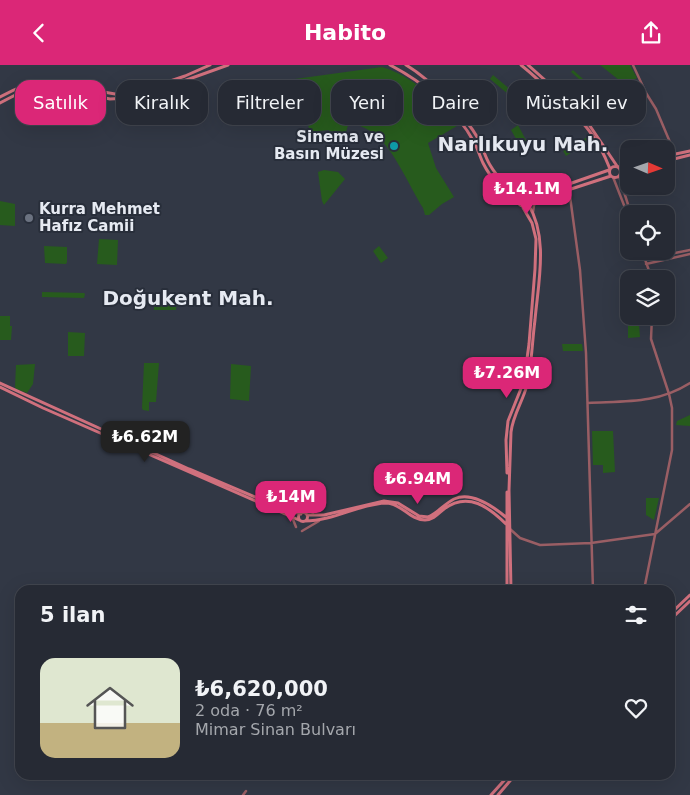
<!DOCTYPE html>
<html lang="tr">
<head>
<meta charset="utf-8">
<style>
  body { margin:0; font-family:"DejaVu Sans",sans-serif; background:#323640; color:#f1f3f6; height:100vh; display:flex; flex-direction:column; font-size:19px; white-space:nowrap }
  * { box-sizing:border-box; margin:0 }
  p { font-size:16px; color:#a4a7ac }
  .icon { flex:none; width:28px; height:28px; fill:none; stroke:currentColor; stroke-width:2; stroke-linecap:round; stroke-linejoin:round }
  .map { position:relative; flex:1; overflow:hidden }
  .side { position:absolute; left:15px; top:520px; width:660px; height:195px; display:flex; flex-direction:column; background:#262a34; border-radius:15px; box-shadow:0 5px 20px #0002,0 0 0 1px #42464f }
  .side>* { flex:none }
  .hud { position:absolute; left:15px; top:15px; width:660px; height:45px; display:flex; gap:10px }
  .needle { width:32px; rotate:92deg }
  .buttons { position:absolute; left:620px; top:75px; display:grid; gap:10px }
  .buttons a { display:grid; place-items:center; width:55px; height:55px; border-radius:10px; background:#262a34; box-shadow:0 5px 20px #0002,0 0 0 1px #42464f; font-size:25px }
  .price { position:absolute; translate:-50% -42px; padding:0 11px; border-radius:10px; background:#db2777; color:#fff; font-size:16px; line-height:32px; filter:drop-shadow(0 1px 2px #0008) }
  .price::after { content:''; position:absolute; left:50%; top:30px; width:15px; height:11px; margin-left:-8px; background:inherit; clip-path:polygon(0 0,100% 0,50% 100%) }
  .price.selected { background:#222; color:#fff }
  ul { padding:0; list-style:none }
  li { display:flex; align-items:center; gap:15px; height:125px; padding:0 25px }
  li+li { border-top:1px solid #42464f }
  li span { display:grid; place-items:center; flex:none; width:140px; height:100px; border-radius:15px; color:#555 }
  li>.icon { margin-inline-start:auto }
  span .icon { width:60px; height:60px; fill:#fffc; stroke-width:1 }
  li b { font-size:21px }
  h2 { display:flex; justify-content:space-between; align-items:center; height:60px; padding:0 25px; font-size:21px }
  .chip { padding:0 18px; border-radius:15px; background:#262a34; box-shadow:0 5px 20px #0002,0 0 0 1px #42464f; font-size:18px; line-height:45px }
  .chip.selected { background:#db2777; color:#fff }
  header { display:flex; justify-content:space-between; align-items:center; height:65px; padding:0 25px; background:#db2777; color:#fff; font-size:22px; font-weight:700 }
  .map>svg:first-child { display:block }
  .green { fill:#275b1d }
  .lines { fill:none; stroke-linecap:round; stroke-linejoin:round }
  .tertiary { stroke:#9a5e64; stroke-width:2.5 }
  .secondary { stroke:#d0707d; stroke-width:3 }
  .culture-dot { fill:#0f9aa8; stroke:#282e3a; stroke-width:2 }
  .worship-dot { fill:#6b7280; stroke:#282e3a; stroke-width:2 }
  .labels { text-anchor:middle; stroke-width:4; stroke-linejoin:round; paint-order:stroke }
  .poi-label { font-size:15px; font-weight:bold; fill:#e6eaf2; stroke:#282e3a; text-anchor:end }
  .district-label { font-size:20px; font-weight:bold; fill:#e6eaf2; stroke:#282e3a }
</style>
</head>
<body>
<header><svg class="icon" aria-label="back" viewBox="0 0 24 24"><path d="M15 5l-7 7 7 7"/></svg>Habito<svg class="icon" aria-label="share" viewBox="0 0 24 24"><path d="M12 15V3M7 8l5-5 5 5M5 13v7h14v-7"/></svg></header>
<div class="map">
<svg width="690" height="730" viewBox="0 0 690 730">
  <rect width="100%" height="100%" fill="#323845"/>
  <!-- green -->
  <path class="green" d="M 600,0 L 630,0 L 637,13 L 624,19 Z
    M 382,2 C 412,11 439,35 457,61 L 428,78 L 436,103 L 454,132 L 442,139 L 429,150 L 425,150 L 423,143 C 410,122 395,87 377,71 C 369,64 359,60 349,57 L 346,67 L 329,66 L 329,65 L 310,67 L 295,14 Z
    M 573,5 L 600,29 L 597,30 L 571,7 Z
    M 493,10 L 517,30 L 514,34 L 490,14 Z
    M 518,60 L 527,77 L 523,86 L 511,65 Z
    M 589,71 L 591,75 L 566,91 L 563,86 Z
    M 324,105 L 338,107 L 345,114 L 324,140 L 322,136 L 318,107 Z
    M 0,136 L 15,139 L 15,161 L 0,160 Z
    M 99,174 L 118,175 L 117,200 L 97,199 Z
    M 44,181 L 67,182 L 67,197 L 66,199 L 45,198 Z
    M 379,181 L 388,193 L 381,198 L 373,186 Z
    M 42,227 L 84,228 L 85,229 L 84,233 L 42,232 Z
    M 154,234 L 177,234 L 176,245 L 154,245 Z
    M 0,251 L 10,251 L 10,261 L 12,261 L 11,275 L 0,275 Z
    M 628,251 L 649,251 L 648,260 L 639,260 L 640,272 L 628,273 Z
    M 68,267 L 85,268 L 84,291 L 68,291 Z
    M 562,279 L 582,279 L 583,286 L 563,286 Z
    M 144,298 L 159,298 L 156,337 L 149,337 L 149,346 L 143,345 L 142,343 Z
    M 35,299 L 33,319 L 27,328 L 16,324 L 15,322 L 16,300 Z
    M 231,299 L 251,301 L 249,336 L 230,334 Z
    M 690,350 L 690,361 L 676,360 L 677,356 Z
    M 592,366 L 613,366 L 615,407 L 603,408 L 603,400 L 593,400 Z
    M 646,433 L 659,433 L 654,455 L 646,450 Z"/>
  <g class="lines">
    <!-- tertiary -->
    <path class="tertiary" d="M 633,0 L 646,28 L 656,44 L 675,89
      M 619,111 L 631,149
      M 613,112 L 629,153
      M 569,124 L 580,205 L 586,288 L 593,525
      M 533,147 L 534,140 L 539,135
      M 642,186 L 652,214
      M 645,194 L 690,185
      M 646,199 L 690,189
      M 588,338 C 625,336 657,339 690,318
      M 310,440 L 313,449
      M 294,447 L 307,439
      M 292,452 L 296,462
      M 510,464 L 520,473 L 540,480 L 591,478 L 655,469 L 690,439
      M 302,466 L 319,456
      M 644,525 L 672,385 L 672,343 L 669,329 L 651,274 L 652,251
      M 243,730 L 246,726"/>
    <!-- secondary -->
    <path class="secondary" d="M 390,0 C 423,17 456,44 474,77 C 478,84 480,92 483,98 C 492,116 504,127 519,138
      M 406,0 C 430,14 465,50 479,75 C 483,83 485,92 490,100 C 498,114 510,123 524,132
      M 521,0 C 531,8 541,17 550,27 C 579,54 595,65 610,104
      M 528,0 L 574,41 L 586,55 L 617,101
      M 0,32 C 14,24 28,18 45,17 L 121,30 L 135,28 L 185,11 L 210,0
      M 0,38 L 23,26 L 45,21 L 110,34 L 128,33 L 164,23 L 228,0
      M 666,91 L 690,86
      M 666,96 L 690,90
      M609.5 107a5.5 5.5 0 1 1 11 0a5.5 5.5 0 1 1-11 0Z
      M 618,102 L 629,100
      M 621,109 L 629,106
      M518 136a5 5 0 1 1 10 0a5 5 0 1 1-10 0Z
      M 526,132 L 549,126 L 609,105
      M 528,138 L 611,111
      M 0,318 L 189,404 L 279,442 L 301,449
      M 0,322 L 43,343 L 299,455
      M 507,408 L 506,375 L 508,356 L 524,316 L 529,279 L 535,204 L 536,174 L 532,158 L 522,141
      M298.5 452a4.5 4.5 0 1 1 9 0a4.5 4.5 0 1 1-9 0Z
      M 307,450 L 324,450 L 384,436 L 398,438 L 419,451 L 428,452 C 438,448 444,439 454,434 C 471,426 494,442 507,453
      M 305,456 C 334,456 361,438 387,438 C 402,439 410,455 425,455 C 433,455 438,449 444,444 C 468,426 489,442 507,460
      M 507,525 L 507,427
      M 511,525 L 509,425 L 511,367 C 513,350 523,336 527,320 C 532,299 532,277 535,255 C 538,219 549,172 528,139
      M 670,549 L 690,530
      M 670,555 L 690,536
      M 491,730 L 509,710
      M 498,730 L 515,710"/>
  </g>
  <!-- markers -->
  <circle class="culture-dot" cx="394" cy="81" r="5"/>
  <circle class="worship-dot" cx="29" cy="153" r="5"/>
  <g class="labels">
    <!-- poi labels -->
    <g class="poi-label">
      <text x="384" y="77">Sinema ve<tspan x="384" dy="17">Basın Müzesi</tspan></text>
      <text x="39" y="149" text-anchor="start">Kurra Mehmet<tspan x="39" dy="17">Hafız Camii</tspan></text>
    </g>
    <!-- district labels -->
    <g class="district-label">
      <text x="523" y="86">Narlıkuyu Mah.</text>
      <text x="188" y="240">Doğukent Mah.</text>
    </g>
  </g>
</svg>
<div class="buttons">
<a><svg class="needle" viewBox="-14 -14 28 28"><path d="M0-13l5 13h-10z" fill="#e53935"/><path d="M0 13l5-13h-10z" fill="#a4a7ac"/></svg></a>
<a><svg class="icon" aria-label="locate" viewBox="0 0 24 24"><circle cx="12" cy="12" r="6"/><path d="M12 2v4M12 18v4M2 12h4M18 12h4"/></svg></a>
<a><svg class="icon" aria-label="layers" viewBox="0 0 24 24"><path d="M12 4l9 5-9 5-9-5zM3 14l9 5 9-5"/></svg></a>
</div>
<b class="price" style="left:527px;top:150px">₺14.1M</b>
<b class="price" style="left:507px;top:334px">₺7.26M</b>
<b class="price selected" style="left:145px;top:398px">₺6.62M</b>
<b class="price" style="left:418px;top:440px">₺6.94M</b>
<b class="price" style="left:291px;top:458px">₺14M</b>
<div class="hud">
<a class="chip selected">Satılık</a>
<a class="chip">Kiralık</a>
<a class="chip">Filtreler</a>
<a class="chip">Yeni</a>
<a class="chip">Daire</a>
<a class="chip">Müstakil ev</a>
</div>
<section class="side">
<h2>5 ilan<svg class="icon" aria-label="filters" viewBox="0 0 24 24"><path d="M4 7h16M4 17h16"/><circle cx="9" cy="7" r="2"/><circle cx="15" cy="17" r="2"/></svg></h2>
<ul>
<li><span style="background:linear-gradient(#dfe7d0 65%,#c2b280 0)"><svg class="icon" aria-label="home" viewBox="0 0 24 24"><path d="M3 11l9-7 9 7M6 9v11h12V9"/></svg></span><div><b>₺6,620,000</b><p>2 oda · 76 m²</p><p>Mimar Sinan Bulvarı</p></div><svg class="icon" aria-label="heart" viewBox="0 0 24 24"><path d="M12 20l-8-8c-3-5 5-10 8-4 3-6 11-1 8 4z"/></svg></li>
</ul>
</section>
</div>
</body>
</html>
